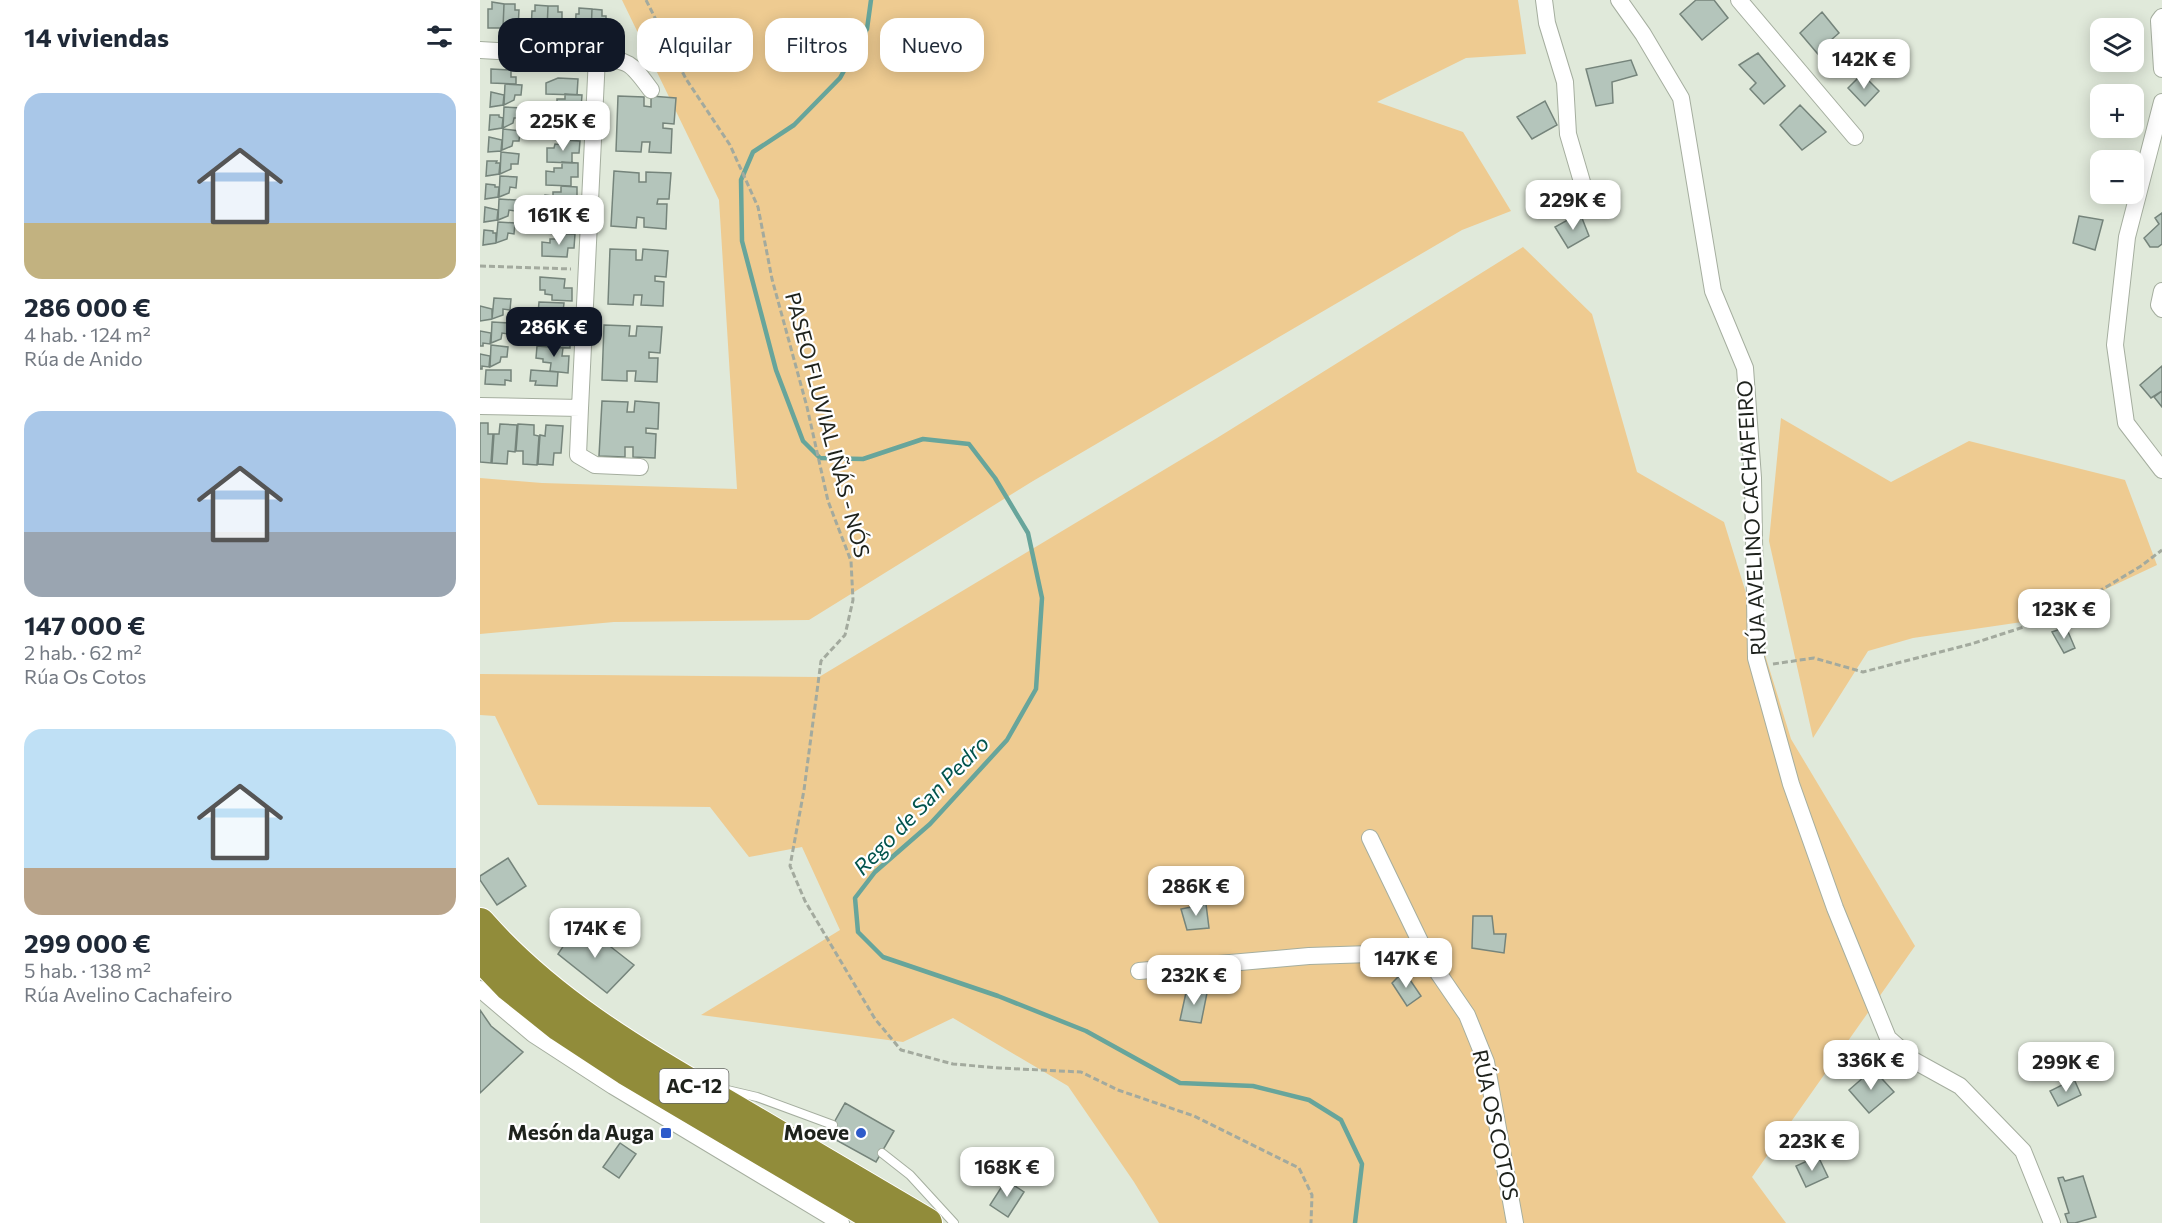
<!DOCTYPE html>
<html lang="es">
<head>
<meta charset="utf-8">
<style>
  body { margin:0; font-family:Commissioner,sans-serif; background:#f6f6f7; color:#1f2937; height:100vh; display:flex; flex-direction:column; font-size:22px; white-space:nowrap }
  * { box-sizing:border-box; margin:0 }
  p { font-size:20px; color:#747a83 }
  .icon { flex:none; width:33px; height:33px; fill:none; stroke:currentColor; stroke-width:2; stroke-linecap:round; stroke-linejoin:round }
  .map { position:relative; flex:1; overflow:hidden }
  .side { display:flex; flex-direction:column; background:#fff; width:480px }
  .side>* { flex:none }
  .guide { position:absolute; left:18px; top:18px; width:570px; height:54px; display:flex; gap:12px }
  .fabs { position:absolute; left:1610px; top:18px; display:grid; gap:12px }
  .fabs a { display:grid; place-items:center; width:54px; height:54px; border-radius:12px; background:#fff; box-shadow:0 3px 15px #0003; font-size:30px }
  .price { position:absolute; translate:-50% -51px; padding:0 14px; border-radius:12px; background:#fff; color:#222; font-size:20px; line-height:39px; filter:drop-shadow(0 2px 3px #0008) }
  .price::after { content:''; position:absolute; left:50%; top:36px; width:18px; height:14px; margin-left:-9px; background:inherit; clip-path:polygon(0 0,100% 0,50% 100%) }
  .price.selected { background:#111827; color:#fff }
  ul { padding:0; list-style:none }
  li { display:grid; align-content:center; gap:12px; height:318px; padding:0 24px }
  li span { display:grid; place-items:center; height:186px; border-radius:18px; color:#555 }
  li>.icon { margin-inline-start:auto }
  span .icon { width:108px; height:108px; fill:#fffc; stroke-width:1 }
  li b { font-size:26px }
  h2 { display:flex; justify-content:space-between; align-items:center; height:72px; padding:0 24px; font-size:26px }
  .chip { padding:0 21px; border-radius:18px; background:#fff; box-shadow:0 3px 15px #0003; font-size:21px; line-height:54px }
  .chip.selected { background:#111827; color:#fff }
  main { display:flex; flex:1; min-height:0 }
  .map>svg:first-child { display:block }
  .green { fill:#eecb91 }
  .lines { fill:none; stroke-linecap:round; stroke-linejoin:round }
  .stream { stroke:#67a59b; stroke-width:4.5 }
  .building { fill:#b4c5bb; stroke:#75847b; stroke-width:1.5 }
  .lane-casing { stroke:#a5ae9f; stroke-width:10 }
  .street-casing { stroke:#a5ae9f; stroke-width:18 }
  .highway-casing { stroke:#fff; stroke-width:32 }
  .path { stroke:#a3aa9e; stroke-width:3; stroke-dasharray:6 3; stroke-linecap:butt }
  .lane { stroke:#fff; stroke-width:8 }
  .street { stroke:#fff; stroke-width:16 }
  .highway { stroke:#918c3a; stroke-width:30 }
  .poi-dot { fill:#2e5bca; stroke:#fff; stroke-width:2 }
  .labels { text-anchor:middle; stroke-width:4.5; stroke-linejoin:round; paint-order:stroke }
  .shield { fill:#fff; stroke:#626460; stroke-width:1.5 }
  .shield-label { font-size:20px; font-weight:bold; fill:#1e221c }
  .street-label { font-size:21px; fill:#1e221c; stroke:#fff }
  .poi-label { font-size:21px; font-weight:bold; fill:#1e221c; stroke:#fff; text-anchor:end }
  .water-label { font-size:22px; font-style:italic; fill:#02544d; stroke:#fff }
</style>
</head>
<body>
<main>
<section class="side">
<h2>14 viviendas<svg class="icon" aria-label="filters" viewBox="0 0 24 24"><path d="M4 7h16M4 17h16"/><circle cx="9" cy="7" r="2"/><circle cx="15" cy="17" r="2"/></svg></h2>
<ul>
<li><span style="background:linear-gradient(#a9c7e8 70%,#c2b280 0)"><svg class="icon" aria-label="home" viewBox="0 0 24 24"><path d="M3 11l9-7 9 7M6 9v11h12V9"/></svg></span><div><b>286 000 €</b><p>4 hab. · 124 m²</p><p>Rúa de Anido</p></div></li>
<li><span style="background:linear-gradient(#a9c7e8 65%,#9aa5b1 0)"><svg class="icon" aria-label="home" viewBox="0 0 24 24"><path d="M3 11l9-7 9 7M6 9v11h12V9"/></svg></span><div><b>147 000 €</b><p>2 hab. · 62 m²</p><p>Rúa Os Cotos</p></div></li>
<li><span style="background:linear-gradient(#bfe0f5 75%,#b9a48a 0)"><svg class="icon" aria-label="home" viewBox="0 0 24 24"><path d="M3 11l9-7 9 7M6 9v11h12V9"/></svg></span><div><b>299 000 €</b><p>5 hab. · 138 m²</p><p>Rúa Avelino Cachafeiro</p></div></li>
</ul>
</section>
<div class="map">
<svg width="1682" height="1223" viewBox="0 0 1682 1223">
  <rect width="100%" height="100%" fill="#e0e9da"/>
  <!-- green -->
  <path class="green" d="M 142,0 L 1038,0 L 1046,54 L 986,58 L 897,102 L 983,132 L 1031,211 L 982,230 L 553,481 L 329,620 L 134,622 L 0,634 L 0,478 L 62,483 L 257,489 L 239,200 Z
    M 1043,247 L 1112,314 L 1157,472 L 1244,522 L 1311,739 L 1435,946 L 1272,1177 L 1306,1223 L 679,1223 L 654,1182 L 588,1086 L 473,1018 L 423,1042 L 221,1015 L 360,930 L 322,847 L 269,857 L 230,807 L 58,805 L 15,716 L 0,715 L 0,674 L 339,677 L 737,438 Z
    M 1301,418 L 1411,482 L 1489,441 L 1645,480 L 1677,565 L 1562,619 L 1433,638 L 1388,651 L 1333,738 L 1289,541 Z"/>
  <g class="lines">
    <!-- stream -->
    <path class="stream" d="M 391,0 L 387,29 L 360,78 L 314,125 L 273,152 L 261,180 L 262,241 L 296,370 L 323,441 L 340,458 L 383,459 L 443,439 L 489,444 L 515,478 L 548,533 L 562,598 L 556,689 L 527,740 L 450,824 L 395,872 L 375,898 L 378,932 L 403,957 L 518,996 L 606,1031 L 700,1083 L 773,1086 L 829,1100 L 861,1120 L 882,1164 L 875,1223"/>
  </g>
  <!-- building -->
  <path class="building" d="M 1216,0 L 1234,0 L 1248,18 L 1222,40 L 1200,14 Z
    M 12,2 L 24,4 L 23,28 L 8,28 L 8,9 L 12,9 Z
    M 24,4 L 35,4 L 35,10 L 39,10 L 38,29 L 23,28 Z
    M 55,5 L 68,6 L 67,30 L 51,30 L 52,11 L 55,11 Z
    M 68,6 L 78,6 L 78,12 L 82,12 L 82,31 L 67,30 Z
    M 99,8 L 112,9 L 111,34 L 95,34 L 96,14 L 99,14 Z
    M 112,9 L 122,10 L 122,16 L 126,16 L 126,34 L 111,34 Z
    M 1342,12 L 1359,33 L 1351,40 L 1362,55 L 1348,66 L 1320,33 Z
    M 1278,53 L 1305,86 L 1284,104 L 1270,89 L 1276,83 L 1259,65 Z
    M 1151,60 L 1157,75 L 1132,82 L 1133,103 L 1116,106 L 1106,69 Z
    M 11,69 L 31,70 L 31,77 L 36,77 L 36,84 L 11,83 Z
    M 1382,74 L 1399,91 L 1385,106 L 1368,88 Z
    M 78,78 L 98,79 L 97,95 L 66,94 L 66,83 Z
    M 25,84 L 42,85 L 41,95 L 35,95 L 34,100 L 24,105 Z
    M 11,92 L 24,95 L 23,105 L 10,107 Z
    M 85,94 L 102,95 L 101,108 L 94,107 L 94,117 L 69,116 L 70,102 L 77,103 L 77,99 L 85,99 Z
    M 138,96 L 164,97 L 164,106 L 171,107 L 171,96 L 196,98 L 194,124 L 183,123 L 183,128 L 192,129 L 191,153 L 169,152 L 170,142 L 162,142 L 161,152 L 136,151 Z
    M 1065,101 L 1077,125 L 1052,139 L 1037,117 Z
    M 1320,105 L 1346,132 L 1322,150 L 1300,125 Z
    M 24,107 L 41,108 L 40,118 L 34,118 L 33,123 L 23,128 Z
    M 10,115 L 19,115 L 19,117 L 23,118 L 22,128 L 9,130 Z
    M 84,117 L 101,118 L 100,131 L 93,130 L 92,140 L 68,139 L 69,125 L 75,126 L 76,122 L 84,122 Z
    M 23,129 L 40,131 L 39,141 L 33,141 L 32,146 L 22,150 Z
    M 9,137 L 22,140 L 21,151 L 8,152 Z
    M 83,140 L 100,141 L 99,153 L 92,153 L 92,163 L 67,162 L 67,148 L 74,148 L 75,144 L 83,145 Z
    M 21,152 L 39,154 L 38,164 L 31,164 L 31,169 L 20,174 Z
    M 7,161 L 17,161 L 16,163 L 20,163 L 19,174 L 6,176 Z
    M 82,162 L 98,163 L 98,177 L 91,177 L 91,186 L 66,185 L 66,171 L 74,172 L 74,168 L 82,168 Z
    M 134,171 L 159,173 L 159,182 L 166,182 L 166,172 L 191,173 L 189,199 L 178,199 L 177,204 L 187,204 L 186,229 L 164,227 L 164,218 L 157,217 L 156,228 L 131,226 Z
    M 20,176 L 37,177 L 36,188 L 30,187 L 29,193 L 19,197 Z
    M 6,184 L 15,185 L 15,187 L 19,187 L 18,197 L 5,199 Z
    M 81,186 L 97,187 L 97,201 L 90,200 L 90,211 L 64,209 L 65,195 L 73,196 L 73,192 L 81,192 Z
    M 19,199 L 36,200 L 35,211 L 29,210 L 28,216 L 18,220 Z
    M 5,207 L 18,210 L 17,220 L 4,222 Z
    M 81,210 L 96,211 L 95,225 L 91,224 L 90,234 L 63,233 L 64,219 L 73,219 L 73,215 L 81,216 Z
    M 1100,213 L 1109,236 L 1088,248 L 1075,227 Z
    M 1682,213 L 1682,244 L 1678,247 L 1670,247 L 1664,238 L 1679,224 L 1675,218 Z
    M 1599,216 L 1623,220 L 1615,250 L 1593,243 Z
    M 18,222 L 35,223 L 34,234 L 28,233 L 27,239 L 16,243 Z
    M 4,230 L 13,231 L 13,233 L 16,233 L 16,243 L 3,245 Z
    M 78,234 L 95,234 L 94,248 L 88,248 L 87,257 L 62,256 L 62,242 L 70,243 L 70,239 L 78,239 Z
    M 130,249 L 156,250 L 156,260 L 162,260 L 163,249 L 188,251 L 186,277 L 175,276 L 175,281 L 184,282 L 183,306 L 161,305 L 162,295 L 154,295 L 153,305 L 128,304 Z
    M 60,277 L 85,279 L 84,288 L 92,288 L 92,301 L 72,300 L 72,295 L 65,294 L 65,290 L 60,290 Z
    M 14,298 L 31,299 L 30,310 L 23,309 L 23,315 L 12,319 Z
    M 59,302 L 84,303 L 83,312 L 91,312 L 90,326 L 71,325 L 71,319 L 64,319 L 64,314 L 58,314 Z
    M 0,306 L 12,309 L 12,319 L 0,321 Z
    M 12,322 L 29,323 L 28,334 L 22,333 L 21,339 L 11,343 Z
    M 58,324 L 84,326 L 83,333 L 90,333 L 90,348 L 70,347 L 70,341 L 63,341 L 63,336 L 57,335 Z
    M 124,325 L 150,326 L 149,336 L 156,336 L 157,326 L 182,327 L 180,353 L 169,352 L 169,358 L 178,358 L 177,382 L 155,381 L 156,371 L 147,371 L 147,381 L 122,380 Z
    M 0,331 L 11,333 L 10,344 L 3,343 L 3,346 L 0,346 Z
    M 11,345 L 28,347 L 27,357 L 21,357 L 20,362 L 10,367 Z
    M 57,346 L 83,348 L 82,356 L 89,356 L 88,373 L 70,371 L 71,363 L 63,362 L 63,359 L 56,358 Z
    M 0,354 L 10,356 L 9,367 L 2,366 L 2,369 L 0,369 Z
    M 1682,366 L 1682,391 L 1671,398 L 1660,385 Z
    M 6,370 L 31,370 L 31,381 L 25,380 L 25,385 L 5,384 Z
    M 51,370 L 78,372 L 77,386 L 55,385 L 56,381 L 50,381 Z
    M 1682,391 L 1682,407 L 1674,397 Z
    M 122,401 L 148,402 L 147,412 L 154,412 L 155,401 L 179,403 L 178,429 L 166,428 L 166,433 L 176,434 L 175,458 L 153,457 L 153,447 L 145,447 L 145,457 L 119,456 Z
    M 0,423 L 8,423 L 8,434 L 13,434 L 11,463 L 0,462 Z
    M 20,424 L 37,425 L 35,452 L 28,451 L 27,464 L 12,463 L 14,434 L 19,434 Z
    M 38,424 L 54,425 L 54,435 L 59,436 L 57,465 L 43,464 L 43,451 L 36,451 Z
    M 66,425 L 83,426 L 81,453 L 74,453 L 73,465 L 58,464 L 60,435 L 65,436 Z
    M 1586,627 L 1595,648 L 1584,653 L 1572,632 Z
    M 28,858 L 46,886 L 17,905 L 0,880 L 0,876 Z
    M 726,904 L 729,928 L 707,930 L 701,909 Z
    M 993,916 L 1012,916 L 1014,934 L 1026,934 L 1024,953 L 992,948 Z
    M 108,929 L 154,965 L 127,993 L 78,954 L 90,936 Z
    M 924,971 L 941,996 L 927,1006 L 912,983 Z
    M 707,988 L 727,993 L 721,1023 L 700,1020 Z
    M 0,1010 L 11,1026 L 43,1052 L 0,1093 Z
    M 1393,1069 L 1414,1092 L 1389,1113 L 1369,1090 Z
    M 1594,1079 L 1601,1095 L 1578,1106 L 1570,1091 Z
    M 365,1103 L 414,1131 L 396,1162 L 347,1135 Z
    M 140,1143 L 156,1154 L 139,1178 L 123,1167 Z
    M 1338,1156 L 1348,1177 L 1326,1187 L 1316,1166 Z
    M 1603,1176 L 1616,1217 L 1595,1223 L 1588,1223 L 1585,1214 L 1589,1213 L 1578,1178 L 1583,1177 L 1585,1181 Z
    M 526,1180 L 544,1192 L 528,1217 L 510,1205 Z"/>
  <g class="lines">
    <defs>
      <path id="lane" d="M 243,1089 L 277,1097 L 353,1125
        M 402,1153 L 430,1175 L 474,1223"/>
      <path id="street" d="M 1064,0 L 1067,23 L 1085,82 L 1088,134 L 1107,199
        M 1139,0 L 1163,34 L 1201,98 L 1233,291 L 1265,368 L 1273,478 L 1276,658 L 1311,784 L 1355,908 L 1408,1038 L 1433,1060 L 1480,1086 L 1543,1151 L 1572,1223
        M 1259,0 L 1375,137
        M 1682,17 L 1679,21 L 1682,69
        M 0,50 L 117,57 L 100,408 L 0,406
        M 117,57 C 151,61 151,63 171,90
        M 1682,102 L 1647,237 L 1635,345 L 1646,423 L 1682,470
        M 1682,291 L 1679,305 L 1682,309
        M 100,408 L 98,455 L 115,465 L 160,467
        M 890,838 L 948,958 L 987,1015 L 1006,1062 L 1035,1223
        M 659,971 L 829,956 L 922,953 L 947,955
        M 0,989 L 53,1034 L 133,1086 L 361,1223"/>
      <path id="highway" d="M 0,923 C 67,999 153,1051 240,1101 C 309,1142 378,1182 447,1223
        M 0,956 L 29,986 L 79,1026 L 146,1070 L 405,1223"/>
    </defs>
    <!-- lane casing -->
    <use href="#lane" class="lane-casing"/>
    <!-- street casing -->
    <use href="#street" class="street-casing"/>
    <!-- highway casing -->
    <use href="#highway" class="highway-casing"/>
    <!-- path -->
    <path class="path" d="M 166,0 L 206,79 L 250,145 L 278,207 L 292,279 L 327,407 L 348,501 L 371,561 L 373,600 L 365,635 L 341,661 L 324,790 L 310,866 L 325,901 L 395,1019 L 421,1050 L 473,1064 L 520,1068 L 601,1072 L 638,1090 L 714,1116 L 819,1168 L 832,1195 L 831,1223
      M 0,266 L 91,269
      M 1293,664 L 1334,658 L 1383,672 L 1491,644 L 1578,616 L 1661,566 L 1682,550"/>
    <!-- lane -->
    <use href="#lane" class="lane"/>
    <!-- street -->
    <use href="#street" class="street"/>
    <!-- highway -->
    <use href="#highway" class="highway"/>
  </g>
  <!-- markers -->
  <g class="poi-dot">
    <rect x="180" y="1127" width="12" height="12" rx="3"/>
    <circle cx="381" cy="1133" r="6"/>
  </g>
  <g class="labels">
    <!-- shield labels -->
    <rect class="shield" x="179.5" y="1069" width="69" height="34" rx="4.5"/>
    <g class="shield-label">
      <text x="214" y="1093">AC-12</text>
    </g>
    <!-- street labels -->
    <g class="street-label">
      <text transform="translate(347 425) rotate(75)" y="7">PASEO FLUVIAL IÑÁS - NÓS</text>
      <text transform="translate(1272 518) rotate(-93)" y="7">RÚA AVELINO CACHAFEIRO</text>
      <text transform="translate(1015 1125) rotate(78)" y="7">RÚA OS COTOS</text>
    </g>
    <!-- poi labels -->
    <g class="poi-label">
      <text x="174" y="1140">Mesón da Auga</text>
      <text x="369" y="1140">Moeve</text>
    </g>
    <!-- water labels -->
    <g class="water-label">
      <text transform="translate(441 805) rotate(-46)" y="8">Rego de San Pedro</text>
    </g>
  </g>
</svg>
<div class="fabs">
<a><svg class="icon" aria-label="layers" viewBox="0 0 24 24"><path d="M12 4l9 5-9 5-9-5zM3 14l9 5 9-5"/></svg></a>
<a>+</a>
<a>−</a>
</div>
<b class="price" style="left:1384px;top:90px">142K €</b>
<b class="price" style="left:83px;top:152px">225K €</b>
<b class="price" style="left:1093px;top:231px">229K €</b>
<b class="price" style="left:79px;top:246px">161K €</b>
<b class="price selected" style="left:74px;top:358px">286K €</b>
<b class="price" style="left:1584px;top:640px">123K €</b>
<b class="price" style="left:716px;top:917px">286K €</b>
<b class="price" style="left:115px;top:959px">174K €</b>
<b class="price" style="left:926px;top:989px">147K €</b>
<b class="price" style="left:714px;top:1006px">232K €</b>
<b class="price" style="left:1391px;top:1091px">336K €</b>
<b class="price" style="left:1586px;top:1093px">299K €</b>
<b class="price" style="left:1332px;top:1172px">223K €</b>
<b class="price" style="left:527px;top:1198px">168K €</b>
<div class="guide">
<a class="chip selected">Comprar</a>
<a class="chip">Alquilar</a>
<a class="chip">Filtros</a>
<a class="chip">Nuevo</a>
</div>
</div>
</main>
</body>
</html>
